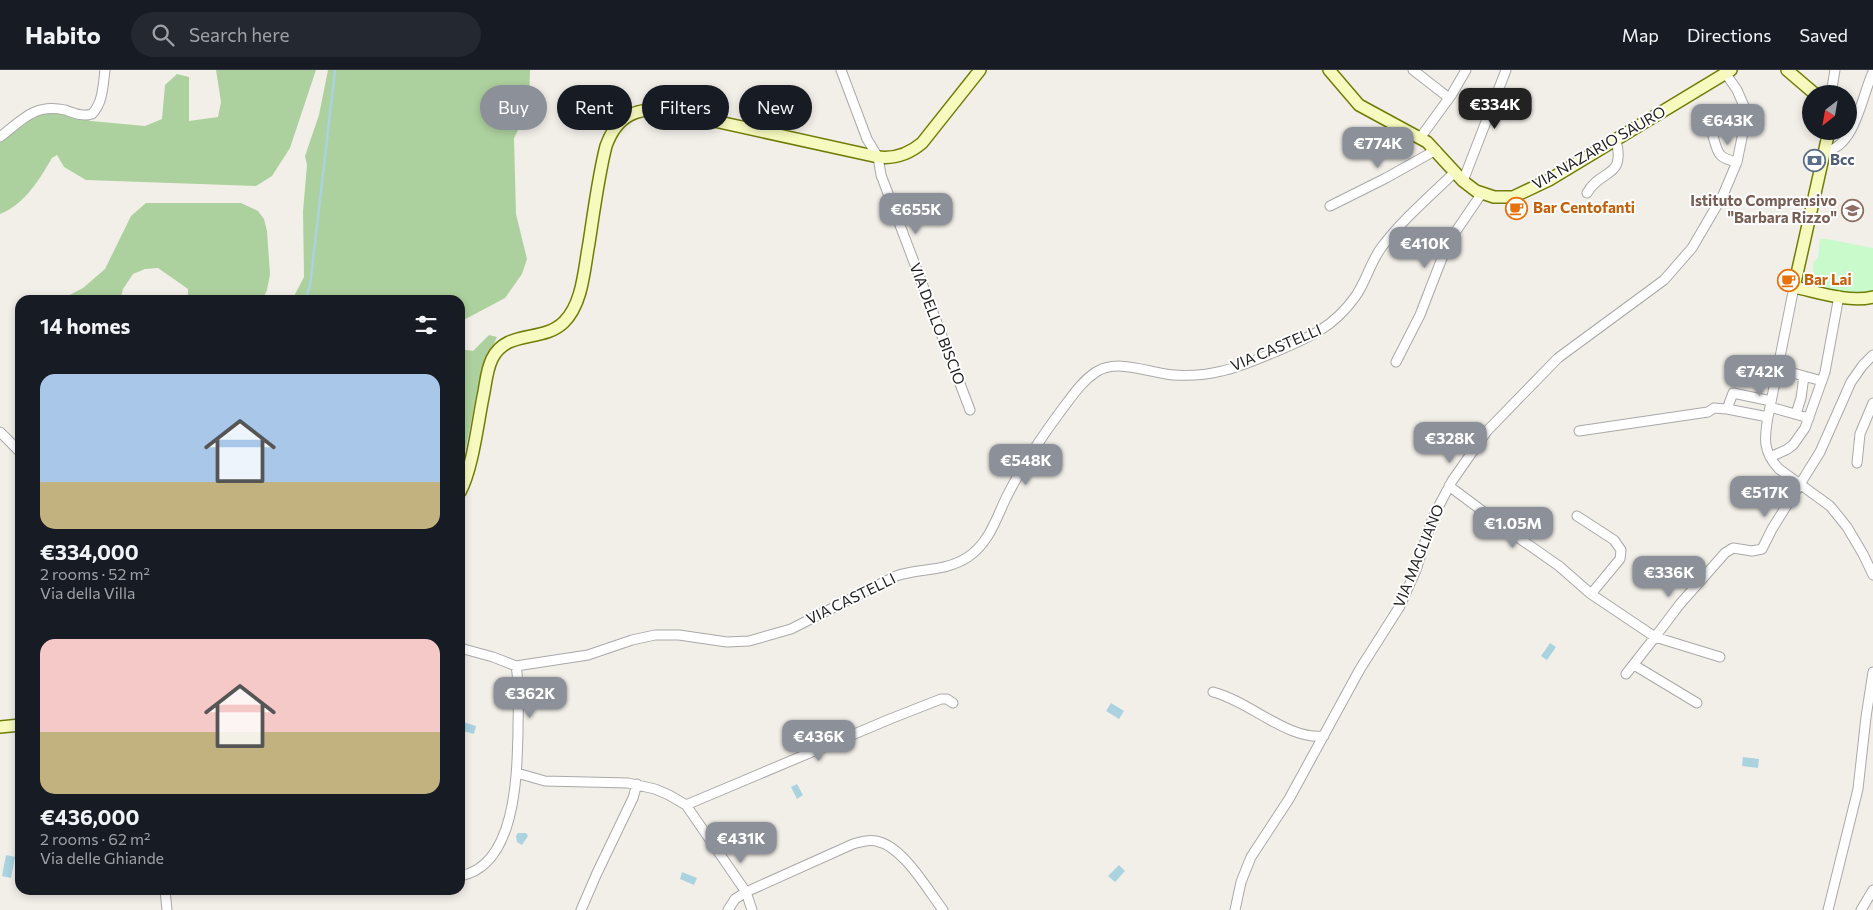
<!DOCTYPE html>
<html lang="en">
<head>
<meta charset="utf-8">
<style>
  body { margin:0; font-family:Commissioner,sans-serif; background:#242831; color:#f1f3f6; height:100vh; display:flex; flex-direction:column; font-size:19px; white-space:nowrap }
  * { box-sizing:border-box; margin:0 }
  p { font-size:16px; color:#9ea1a6 }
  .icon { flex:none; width:28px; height:28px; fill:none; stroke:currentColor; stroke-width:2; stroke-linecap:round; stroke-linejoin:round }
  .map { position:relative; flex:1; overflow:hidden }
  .side { position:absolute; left:15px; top:225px; width:450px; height:600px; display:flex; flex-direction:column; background:#171b24; border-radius:15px; box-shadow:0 2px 8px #0003 }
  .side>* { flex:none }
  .banner { position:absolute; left:480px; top:15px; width:475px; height:45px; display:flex; gap:10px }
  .needle { width:32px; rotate:211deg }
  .controls { position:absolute; left:1802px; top:15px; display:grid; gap:10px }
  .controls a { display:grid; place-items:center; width:55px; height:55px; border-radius:50%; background:#171b24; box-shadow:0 2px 8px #0003; font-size:25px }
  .price { position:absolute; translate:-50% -42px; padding:0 11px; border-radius:10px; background:#8c9099; color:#fff; font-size:16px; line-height:32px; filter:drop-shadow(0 1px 2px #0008) }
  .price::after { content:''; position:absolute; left:50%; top:30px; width:15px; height:11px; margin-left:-8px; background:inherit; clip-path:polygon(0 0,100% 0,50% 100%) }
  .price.selected { background:#222; color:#fff }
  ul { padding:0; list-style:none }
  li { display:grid; align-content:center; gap:10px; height:265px; padding:0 25px }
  li span { display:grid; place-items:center; height:155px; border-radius:15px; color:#555 }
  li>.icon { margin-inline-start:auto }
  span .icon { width:90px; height:90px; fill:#fffc; stroke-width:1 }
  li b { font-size:21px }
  h2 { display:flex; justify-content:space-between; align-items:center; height:60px; padding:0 25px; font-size:21px }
  .pill { padding:0 18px; border-radius:22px; background:#171b24; box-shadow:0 2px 8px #0003; font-size:18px; line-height:45px }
  .pill.selected { background:#8c9099; color:#fff }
  header { display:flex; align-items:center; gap:30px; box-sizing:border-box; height:70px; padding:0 25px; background:#171b24; border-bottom:1px solid #363941 }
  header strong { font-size:24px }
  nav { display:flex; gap:28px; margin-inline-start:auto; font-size:18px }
  .search { width:350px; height:45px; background:#242831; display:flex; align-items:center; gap:12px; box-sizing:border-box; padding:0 18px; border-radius:28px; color:#9ea1a6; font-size:19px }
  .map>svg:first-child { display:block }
  .forest { fill:#add19e }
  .park { fill:#c8facc }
  .water { fill:#aad3df }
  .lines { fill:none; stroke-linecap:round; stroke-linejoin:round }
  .stream { stroke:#aad3df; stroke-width:2.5 }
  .street-casing { stroke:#a9a9a9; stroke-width:11 }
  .secondary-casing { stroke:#707d05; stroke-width:14 }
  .street { stroke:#fff; stroke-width:9 }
  .secondary { stroke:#f7fabf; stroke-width:11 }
  .labels { text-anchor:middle; stroke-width:4; stroke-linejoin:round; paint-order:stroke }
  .street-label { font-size:15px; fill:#222; stroke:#fff }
  .service-label { font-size:15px; font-weight:bold; fill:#4e5e75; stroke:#fff; text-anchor:start }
  .education-label { font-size:15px; font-weight:bold; fill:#785e54; stroke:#fff; text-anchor:end }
  .food-label { font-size:15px; font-weight:bold; fill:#c56008; stroke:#fff; text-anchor:start }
</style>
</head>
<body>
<header>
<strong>Habito</strong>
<div class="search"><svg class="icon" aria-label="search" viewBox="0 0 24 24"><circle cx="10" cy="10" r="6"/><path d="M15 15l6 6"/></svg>Search here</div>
<nav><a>Map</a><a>Directions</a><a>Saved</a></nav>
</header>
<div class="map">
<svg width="1873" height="840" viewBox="0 0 1873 840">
  <rect width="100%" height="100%" fill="#f2efe9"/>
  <!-- forest -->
  <path class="forest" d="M 216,0 L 316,0 L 290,78 L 272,106 L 256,116 L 86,110 L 64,97 L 57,85 L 52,88 C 39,110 25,134 0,144 L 0,69 L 33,45 L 50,41 L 66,43 L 91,51 L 145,56 L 162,49 L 165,15 L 177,4 L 189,7 L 189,51 L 218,47 L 221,32 Z
    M 328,0 L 530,0 L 529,39 L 514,68 L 516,144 L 527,189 L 522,204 L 505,228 L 460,252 L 460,230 L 292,230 L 304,207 L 303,141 L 307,95 L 305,86 L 319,45 Z
    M 146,133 L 241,133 L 258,141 L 264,149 L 267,161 L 270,204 L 267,220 L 262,230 L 188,230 L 188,219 L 158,198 L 145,199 L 133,204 L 123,219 L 120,230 L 60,230 L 83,218 L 105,199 L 131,146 Z
    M 489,265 L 497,267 L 482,298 L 462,397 L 460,402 L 460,279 L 473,281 Z"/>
  <!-- park -->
  <path class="park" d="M 1820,169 L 1827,169 L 1873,178 L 1873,220 C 1859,230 1829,218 1814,213 L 1813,192 L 1818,188 Z"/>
  <!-- water -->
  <path class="water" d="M 1550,573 L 1556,577 L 1547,590 L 1541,586 Z
    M 1111,633 L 1124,641 L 1119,649 L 1106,641 Z
    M 460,651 L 476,656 L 474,664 L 460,660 Z
    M 1743,687 L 1759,689 L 1758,698 L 1742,696 Z
    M 797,714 L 803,725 L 797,729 L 791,717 Z
    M 518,763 L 526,763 L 528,766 L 522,775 L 517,772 L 516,766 Z
    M 6,785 L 15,787 L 11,808 L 2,806 Z
    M 1119,795 L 1125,801 L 1115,812 L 1108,806 Z
    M 682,802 L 697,808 L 694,815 L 680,809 Z"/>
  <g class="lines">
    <!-- stream -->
    <path class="stream" d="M 305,230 L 310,216 L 335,0"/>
    <defs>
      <path id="street" d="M 841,0 L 867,69 L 878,87 L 881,105 L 970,340
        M 1413,0 L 1449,28
        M 1831,24 L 1835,0
        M 1713,66 C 1718,84 1718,88 1737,92
        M 0,67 C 22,50 35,33 65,40 C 74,43 82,47 92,44 C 103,33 103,15 105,0
        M 1420,68 L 1452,24 L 1466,0
        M 1826,81 C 1855,77 1862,25 1873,2
        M 1463,111 L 1506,0
        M 1587,123 C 1601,98 1626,109 1616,70
        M 1330,136 L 1386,108 L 1436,80
        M 1794,217 L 1768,347 C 1764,369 1763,382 1779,399 L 1830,436 L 1847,457 L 1863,484 L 1873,505
        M 1396,292 L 1420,245 L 1444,183 L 1454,164 L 1482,123
        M 1779,299 L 1822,311
        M 1770,337 L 1809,348
        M 1796,344 L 1801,328 L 1804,306
        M 1768,347 L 1727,339 L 1733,323 L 1771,331
        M 1579,361 L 1708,342 L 1714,338 L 1727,339
        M 0,362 L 20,382
        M 1770,387 L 1786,380 L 1793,375 L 1805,358 L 1825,302 L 1839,226
        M 1857,393 L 1860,364 L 1873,333
        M 1449,416 L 1516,466 L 1559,496 L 1591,524
        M 1577,446 L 1614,470 L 1621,480 L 1620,489 L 1591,524 L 1655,567 L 1680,534 L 1725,483 L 1733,478 L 1752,481 L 1762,479 L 1772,459 L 1820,382 L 1851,312 L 1863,295 L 1873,285
        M 460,578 L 493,587 L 516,596 L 588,585 L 632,570 L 655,565 L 679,565 L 727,572 L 749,571 L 791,559 L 896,506 C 920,498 945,502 968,487 C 989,473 996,449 1006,428 C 1022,396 1042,366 1063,338 C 1073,325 1082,311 1096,302 C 1118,288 1149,303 1173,305 C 1189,306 1206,305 1222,301 C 1240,297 1258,289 1275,282 C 1308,268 1333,258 1355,227 C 1366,212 1370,193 1381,178 C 1402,150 1430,126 1455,102
        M 1634,595 L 1697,633
        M 1626,604 L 1655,567 L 1720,587
        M 1213,622 C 1249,631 1287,670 1324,666
        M 517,703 L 545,711 L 628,713 L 655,719 L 669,725 L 686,735 L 746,822 L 853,774 C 860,772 868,769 876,771 C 903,776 927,819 943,840
        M 686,735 L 890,649 L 941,629 L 947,629 L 953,633
        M 460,806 C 516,796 517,705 518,661 C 518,639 520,618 516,596
        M 165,820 L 167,840
        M 581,840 L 597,803 L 633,728 L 637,714
        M 728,840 L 735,829 L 746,822 L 752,840
        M 1235,840 L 1241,812 L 1251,787 L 1289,729 L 1360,599 L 1400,536 L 1416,500 L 1433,447 L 1452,411 L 1487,361 L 1558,288 L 1664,210 L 1692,178 L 1723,125 L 1737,92 L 1747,43 L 1737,20 L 1726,4
        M 1828,840 L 1858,719 L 1866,647 L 1873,602
        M 1861,840 L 1873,820"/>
      <path id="secondary" d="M 1329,0 L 1359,35 L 1427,72 L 1463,111 L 1476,121 L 1494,127 L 1513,127 L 1549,110 L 1731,0
        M 1787,0 L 1815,24
        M 1829,61 L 1794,217 C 1818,222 1848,233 1873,227
        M 460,422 C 473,398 478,350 484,322 C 486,311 487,299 492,289 C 506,259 543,273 564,252 C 583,233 584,199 589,173 C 594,141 598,108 606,76 C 617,45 638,36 669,41 L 878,87 C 894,89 909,84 922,73 L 980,0
        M 0,657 L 20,655"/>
    </defs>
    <!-- street casing -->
    <use href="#street" class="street-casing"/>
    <!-- secondary casing -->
    <use href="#secondary" class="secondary-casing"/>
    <!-- street -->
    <use href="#street" class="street"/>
    <!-- secondary -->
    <use href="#secondary" class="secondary"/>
  </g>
  <!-- icons -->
  <defs>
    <symbol id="bank-ring" viewBox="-11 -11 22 22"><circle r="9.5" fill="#fff" stroke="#5c6f8a" stroke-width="1.5"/><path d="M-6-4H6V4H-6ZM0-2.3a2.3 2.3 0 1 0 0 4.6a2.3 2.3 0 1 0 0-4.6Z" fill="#5c6f8a"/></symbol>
    <symbol id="cafe-ring" viewBox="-11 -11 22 22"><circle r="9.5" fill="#fff" stroke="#e8710a" stroke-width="1.5"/><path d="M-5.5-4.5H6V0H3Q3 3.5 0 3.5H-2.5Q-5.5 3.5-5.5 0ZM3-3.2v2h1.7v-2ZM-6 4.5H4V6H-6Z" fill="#e8710a"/></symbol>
    <symbol id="school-ring" viewBox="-11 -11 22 22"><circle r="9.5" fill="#fff" stroke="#8d6e63" stroke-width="1.5"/><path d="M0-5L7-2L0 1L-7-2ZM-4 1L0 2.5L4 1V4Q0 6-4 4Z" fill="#8d6e63"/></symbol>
  </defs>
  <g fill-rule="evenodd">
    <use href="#bank-ring" x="1802" y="78" width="25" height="25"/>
    <use href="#cafe-ring" x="1504" y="126" width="25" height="25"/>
    <use href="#school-ring" x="1840" y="128" width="25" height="25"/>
    <use href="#cafe-ring" x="1776" y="198" width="25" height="25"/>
  </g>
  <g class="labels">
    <!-- street labels -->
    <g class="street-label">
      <text transform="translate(1599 78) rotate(-30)" y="5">VIA NAZARIO SAURO</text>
      <text transform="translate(937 254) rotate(69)" y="5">VIA DELLO BISCIO</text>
      <text transform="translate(1276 278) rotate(-23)" y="5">VIA CASTELLI</text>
      <text transform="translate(1419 486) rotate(-68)" y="5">VIA MAGLIANO</text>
      <text transform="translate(851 529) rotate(-26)" y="5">VIA CASTELLI</text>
    </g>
    <!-- service labels -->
    <g class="service-label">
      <text x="1830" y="95">Bcc</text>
    </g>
    <!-- education labels -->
    <g class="education-label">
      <text x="1837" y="136">Istituto Comprensivo<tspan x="1837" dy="17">"Barbara Rizzo"</tspan></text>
    </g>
    <!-- food labels -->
    <g class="food-label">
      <text x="1533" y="143">Bar Centofanti</text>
      <text x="1804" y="215">Bar Lai</text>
    </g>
  </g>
</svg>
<div class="controls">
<a><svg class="needle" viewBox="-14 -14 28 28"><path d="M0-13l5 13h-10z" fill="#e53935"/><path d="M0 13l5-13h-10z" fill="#9ea1a6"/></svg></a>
</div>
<b class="price selected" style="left:1495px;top:60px">€334K</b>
<b class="price" style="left:1728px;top:76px">€643K</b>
<b class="price" style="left:1378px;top:99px">€774K</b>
<b class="price" style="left:916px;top:165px">€655K</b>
<b class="price" style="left:1425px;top:199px">€410K</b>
<b class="price" style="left:1760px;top:327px">€742K</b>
<b class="price" style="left:1450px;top:394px">€328K</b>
<b class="price" style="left:1026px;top:416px">€548K</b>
<b class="price" style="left:1765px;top:448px">€517K</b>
<b class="price" style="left:1513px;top:479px">€1.05M</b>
<b class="price" style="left:1669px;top:528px">€336K</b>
<b class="price" style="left:530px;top:649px">€362K</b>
<b class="price" style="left:819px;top:692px">€436K</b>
<b class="price" style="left:741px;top:794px">€431K</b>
<div class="banner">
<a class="pill selected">Buy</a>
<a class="pill">Rent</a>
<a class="pill">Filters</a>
<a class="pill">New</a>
</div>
<section class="side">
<h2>14 homes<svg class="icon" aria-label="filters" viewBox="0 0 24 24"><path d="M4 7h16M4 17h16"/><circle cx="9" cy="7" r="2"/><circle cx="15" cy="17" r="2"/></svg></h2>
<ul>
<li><span style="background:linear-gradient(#a9c7e8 70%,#c2b280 0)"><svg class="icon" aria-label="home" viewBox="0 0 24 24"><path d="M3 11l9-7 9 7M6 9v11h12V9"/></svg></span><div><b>€334,000</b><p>2 rooms · 52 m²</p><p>Via della Villa</p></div></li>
<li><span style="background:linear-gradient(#f6c9c9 60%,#c2b280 0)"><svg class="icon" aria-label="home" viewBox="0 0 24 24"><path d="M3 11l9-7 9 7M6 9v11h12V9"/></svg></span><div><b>€436,000</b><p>2 rooms · 62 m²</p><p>Via delle Ghiande</p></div></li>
</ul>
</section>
</div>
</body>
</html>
